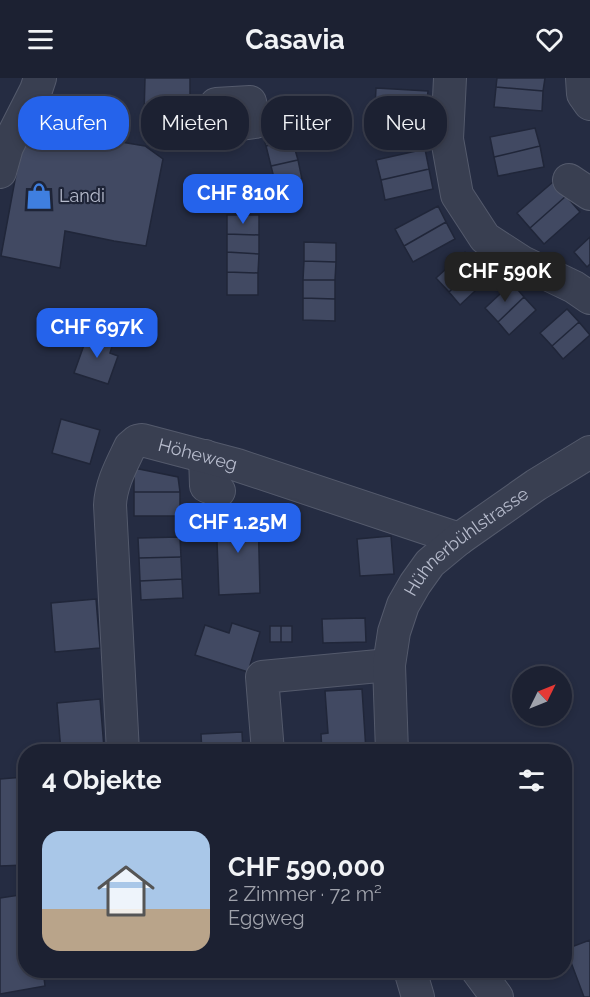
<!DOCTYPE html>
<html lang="de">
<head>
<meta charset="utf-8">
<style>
  body { margin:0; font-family:Raleway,sans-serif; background:#292e3e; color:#f1f3f6; height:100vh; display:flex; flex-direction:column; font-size:22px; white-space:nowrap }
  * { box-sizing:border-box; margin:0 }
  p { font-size:20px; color:#a0a3ac }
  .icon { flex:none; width:33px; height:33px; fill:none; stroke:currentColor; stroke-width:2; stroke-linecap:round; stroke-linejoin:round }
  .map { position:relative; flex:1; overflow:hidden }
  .drawer { position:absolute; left:18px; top:666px; width:554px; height:234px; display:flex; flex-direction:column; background:#1c2132; border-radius:24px; box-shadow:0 3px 9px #0003,0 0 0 2px #3a3e4d }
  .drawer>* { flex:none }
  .top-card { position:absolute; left:18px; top:18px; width:555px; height:54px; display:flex; gap:12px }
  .needle { width:39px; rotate:47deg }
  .fabs { position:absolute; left:512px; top:588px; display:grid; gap:12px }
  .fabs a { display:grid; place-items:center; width:60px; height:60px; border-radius:50%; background:#1c2132; box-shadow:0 3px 9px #0003,0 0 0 2px #3a3e4d; font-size:30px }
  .price { position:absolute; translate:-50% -51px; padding:0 14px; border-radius:12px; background:#2563eb; color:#fff; font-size:20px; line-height:39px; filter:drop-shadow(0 2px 3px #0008) }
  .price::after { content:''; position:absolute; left:50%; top:36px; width:18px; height:14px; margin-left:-9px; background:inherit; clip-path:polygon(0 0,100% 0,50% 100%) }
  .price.on { background:#222; color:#fff }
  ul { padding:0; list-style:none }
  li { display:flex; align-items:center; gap:18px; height:150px; padding:0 24px }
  li span { display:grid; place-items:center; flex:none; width:168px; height:120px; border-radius:18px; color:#555 }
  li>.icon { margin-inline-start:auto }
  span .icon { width:72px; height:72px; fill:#fffc; stroke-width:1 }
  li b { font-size:26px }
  h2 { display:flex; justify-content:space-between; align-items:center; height:72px; padding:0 24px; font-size:26px }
  .chip { padding:0 21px; border-radius:24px; background:#1c2132; box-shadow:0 3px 9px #0003,0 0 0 2px #3a3e4d; font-size:21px; line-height:54px }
  .chip.on { background:#2563eb; color:#fff }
  header { display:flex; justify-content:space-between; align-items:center; height:78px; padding:0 24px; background:#1c2132; font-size:27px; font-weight:700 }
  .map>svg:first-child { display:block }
  .building { fill:#414962; stroke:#202639; stroke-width:1.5 }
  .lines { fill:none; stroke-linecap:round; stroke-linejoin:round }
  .minor-casing { stroke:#545a6c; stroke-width:34 }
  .minor { stroke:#393f51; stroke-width:32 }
  .labels { text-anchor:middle; stroke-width:4.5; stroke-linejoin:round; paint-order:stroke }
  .poi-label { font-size:18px; fill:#b6bbcc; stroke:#1e2437; text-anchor:start }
  .street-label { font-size:18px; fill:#b6bbcc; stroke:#1e2437 }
</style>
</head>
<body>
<header><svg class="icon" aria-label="menu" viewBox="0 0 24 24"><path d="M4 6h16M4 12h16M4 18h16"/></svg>Casavia<svg class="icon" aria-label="heart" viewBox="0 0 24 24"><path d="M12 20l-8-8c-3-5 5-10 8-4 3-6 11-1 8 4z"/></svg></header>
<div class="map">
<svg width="590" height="919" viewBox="0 0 590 919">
  <rect width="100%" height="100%" fill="#252c42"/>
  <!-- building -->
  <path class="building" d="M 145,0 L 190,0 L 190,39 L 144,38 Z
    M 497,0 L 545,0 L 543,13 L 496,9 Z
    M 496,9 L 543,13 L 542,33 L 494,29 Z
    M 376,10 L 428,13 L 426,33 L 375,30 Z
    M 72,18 L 72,40 L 57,40 L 57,19 Z
    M 375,30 L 426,33 L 425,54 L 374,51 Z
    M 287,42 L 292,61 L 266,68 L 261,48 Z
    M 535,50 L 540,68 L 494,79 L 490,59 Z
    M 67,55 L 145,68 L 163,81 L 146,168 L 114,163 L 65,153 L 60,190 L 1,178 L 22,64 L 63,72 Z
    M 292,61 L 298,82 L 271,88 L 266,68 Z
    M 540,68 L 544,89 L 498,98 L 494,79 Z
    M 425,71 L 429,91 L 381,102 L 376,82 Z
    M 298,82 L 302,101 L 276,108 L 271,88 Z
    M 429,91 L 433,111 L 385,122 L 381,102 Z
    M 553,104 L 566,118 L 530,150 L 517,135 Z
    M 566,118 L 580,134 L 544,166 L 530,150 Z
    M 438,128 L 446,144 L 404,168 L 395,151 Z
    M 227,137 L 259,137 L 259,157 L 227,156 Z
    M 446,144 L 455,161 L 413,184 L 404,168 Z
    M 227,156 L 259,157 L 259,176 L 227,174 Z
    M 590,159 L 590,186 L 587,189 L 574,174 Z
    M 304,164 L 336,165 L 336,184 L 304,183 Z
    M 227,174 L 259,176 L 258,195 L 227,194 Z
    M 465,174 L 477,187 L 449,214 L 436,200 Z
    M 304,183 L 336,184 L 335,202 L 303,202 Z
    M 477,187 L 489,200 L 460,227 L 449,214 Z
    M 227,194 L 258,195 L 258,217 L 227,217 Z
    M 303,202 L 335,202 L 335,221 L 303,220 Z
    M 512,205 L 524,219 L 498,244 L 485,230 Z
    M 524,219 L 536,232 L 509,257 L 498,244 Z
    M 303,220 L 335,221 L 335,243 L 303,242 Z
    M 567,231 L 579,244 L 552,268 L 540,255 Z
    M 579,244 L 590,257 L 563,281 L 552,268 Z
    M 89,253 L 114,262 L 110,275 L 118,278 L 108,306 L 74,295 Z
    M 61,341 L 100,352 L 90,386 L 52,375 Z
    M 134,390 L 178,399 L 180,414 L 134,414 Z
    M 134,414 L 180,414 L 180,438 L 134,438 Z
    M 258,435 L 260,515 L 219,517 L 216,436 Z
    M 391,458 L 394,496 L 360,498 L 357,461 Z
    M 180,459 L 181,479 L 139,480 L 138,460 Z
    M 181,479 L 182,501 L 140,503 L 139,480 Z
    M 182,501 L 183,520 L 141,522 L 140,503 Z
    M 96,521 L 100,570 L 55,574 L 51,525 Z
    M 365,540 L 366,564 L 323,565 L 322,541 Z
    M 232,545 L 260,554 L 248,594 L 195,577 L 205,547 L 229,555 Z
    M 270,548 L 281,548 L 281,564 L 270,564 Z
    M 281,548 L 292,548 L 292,564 L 281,564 Z
    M 362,611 L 366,673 L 322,674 L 321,656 L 328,655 L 325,613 Z
    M 100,621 L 104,670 L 61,674 L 57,625 Z
    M 242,654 L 243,674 L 202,674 L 201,656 Z
    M 24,699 L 26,735 L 26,787 L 0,788 L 0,701 Z
    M 26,816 L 26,892 L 43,892 L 45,908 L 0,916 L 0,820 Z
    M 590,862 L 590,919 L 584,919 L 566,871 Z"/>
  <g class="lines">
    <defs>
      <g id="minor">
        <path d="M 450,0 L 447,61 L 457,117 L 485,160 L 522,184 L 574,209 L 590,220"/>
        <path d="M 582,0 L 583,16 L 590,26"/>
        <path d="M 250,24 L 255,44 L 219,49 L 216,26 Z"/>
        <path d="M 0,94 L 7,69 L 36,12 L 40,0"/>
        <path d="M 569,102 L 590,116"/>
        <path d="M 205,378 L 206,408 L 219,413"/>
        <path id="s1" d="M 123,674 L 110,427 C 111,406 121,388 130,369 L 137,363 L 142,362 L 237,387 L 459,461"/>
        <path d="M 268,674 L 262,599 L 389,587"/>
        <path id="s2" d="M 392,674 L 389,587 L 394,554 L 403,527 L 415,506 L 430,485 L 459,461 L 536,407 L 590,374"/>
        <path d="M 410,892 L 418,919"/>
        <path d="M 477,892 L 497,919"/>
      </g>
    </defs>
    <!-- minor casing -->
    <use href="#minor" class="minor-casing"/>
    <!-- minor -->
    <use href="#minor" class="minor"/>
  </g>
  <!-- icons -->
  <defs>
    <symbol id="shop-bare" viewBox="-9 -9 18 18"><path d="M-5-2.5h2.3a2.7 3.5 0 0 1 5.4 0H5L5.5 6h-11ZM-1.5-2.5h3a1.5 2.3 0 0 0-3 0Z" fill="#3f7fe0" stroke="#1e2437" stroke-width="2.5" paint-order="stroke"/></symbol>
  </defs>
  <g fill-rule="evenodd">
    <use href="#shop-bare" x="20" y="99" width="38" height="38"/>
  </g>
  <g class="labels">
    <!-- poi labels -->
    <g class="poi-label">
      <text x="59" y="124">Landi</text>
    </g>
    <!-- street labels -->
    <g class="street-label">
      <text dy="6" stroke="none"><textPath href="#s1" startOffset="381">Höheweg</textPath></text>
      <text dy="6" stroke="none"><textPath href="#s2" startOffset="240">Hühnerbühlstrasse</textPath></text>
    </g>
  </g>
</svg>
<div class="fabs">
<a><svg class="needle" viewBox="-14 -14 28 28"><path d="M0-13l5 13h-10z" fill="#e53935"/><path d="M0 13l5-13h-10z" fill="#a0a3ac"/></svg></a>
</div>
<b class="price" style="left:243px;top:147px">CHF 810K</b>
<b class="price on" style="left:505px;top:225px">CHF 590K</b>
<b class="price" style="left:97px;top:281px">CHF 697K</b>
<b class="price" style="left:238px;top:476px">CHF 1.25M</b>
<div class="top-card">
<a class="chip on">Kaufen</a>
<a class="chip">Mieten</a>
<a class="chip">Filter</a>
<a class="chip">Neu</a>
</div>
<section class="drawer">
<h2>4 Objekte<svg class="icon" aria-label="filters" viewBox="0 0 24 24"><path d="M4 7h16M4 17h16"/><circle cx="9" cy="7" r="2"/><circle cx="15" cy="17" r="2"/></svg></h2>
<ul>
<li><span style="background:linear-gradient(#a9c7e8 65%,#b9a48a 0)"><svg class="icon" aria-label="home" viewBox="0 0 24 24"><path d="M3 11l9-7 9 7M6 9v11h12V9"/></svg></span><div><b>CHF 590,000</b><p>2 Zimmer · 72 m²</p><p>Eggweg</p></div></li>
</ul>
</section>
</div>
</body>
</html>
